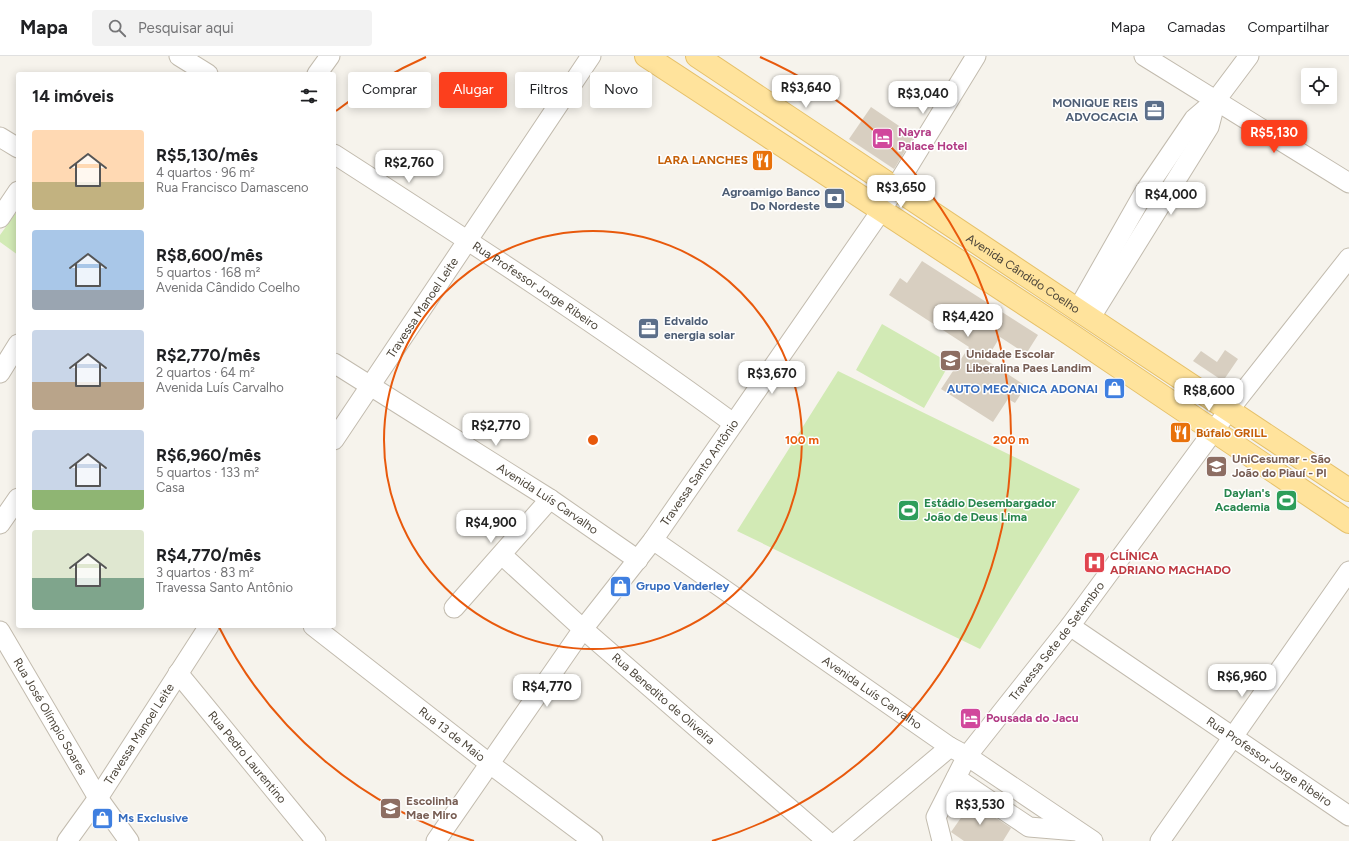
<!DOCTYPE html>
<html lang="pt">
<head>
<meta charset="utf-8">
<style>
  body { margin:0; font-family:Figtree,sans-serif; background:#f2f2f2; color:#202124; height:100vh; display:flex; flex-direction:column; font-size:15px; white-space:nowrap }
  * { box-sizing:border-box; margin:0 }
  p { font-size:13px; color:#757577 }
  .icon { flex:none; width:22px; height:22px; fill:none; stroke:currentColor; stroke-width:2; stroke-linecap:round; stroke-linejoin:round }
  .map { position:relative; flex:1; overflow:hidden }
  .details { position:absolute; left:16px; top:16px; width:320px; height:556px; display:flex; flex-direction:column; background:#fff; border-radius:4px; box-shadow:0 2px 10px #0003 }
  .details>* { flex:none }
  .guide { position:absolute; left:348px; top:16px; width:380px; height:36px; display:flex; gap:8px }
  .tools { position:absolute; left:1301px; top:12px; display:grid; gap:8px }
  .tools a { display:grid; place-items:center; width:36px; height:36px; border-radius:4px; background:#fff; box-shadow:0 2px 10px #0003; font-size:20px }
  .price { position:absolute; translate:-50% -34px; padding:0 9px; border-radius:8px; background:#fff; color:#222; font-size:13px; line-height:26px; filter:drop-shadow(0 1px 2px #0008) }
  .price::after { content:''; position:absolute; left:50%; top:24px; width:12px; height:9px; margin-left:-6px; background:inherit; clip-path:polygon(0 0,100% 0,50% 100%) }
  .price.current { background:#fc3f1d; color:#fff }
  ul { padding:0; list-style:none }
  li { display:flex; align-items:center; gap:12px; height:100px; padding:0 16px }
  li span { display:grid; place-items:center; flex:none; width:112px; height:80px; border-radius:4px; color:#555 }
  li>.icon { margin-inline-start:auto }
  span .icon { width:48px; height:48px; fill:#fffc; stroke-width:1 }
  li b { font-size:17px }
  h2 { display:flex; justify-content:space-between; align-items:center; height:48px; padding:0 16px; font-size:17px }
  .pill { padding:0 14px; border-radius:4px; background:#fff; box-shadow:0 2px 10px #0003; font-size:14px; line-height:36px }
  .pill.current { background:#fc3f1d; color:#fff }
  header { display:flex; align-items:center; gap:24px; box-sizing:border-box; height:56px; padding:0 20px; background:#fff; border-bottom:1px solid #e0e0e0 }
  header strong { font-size:19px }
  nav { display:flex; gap:22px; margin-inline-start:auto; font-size:14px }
  .search { width:280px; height:36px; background:#f2f2f2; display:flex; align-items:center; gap:10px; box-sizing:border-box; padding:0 14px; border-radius:4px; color:#757577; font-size:15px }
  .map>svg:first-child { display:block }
  .green { fill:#d2eab5 }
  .building { fill:#d8cfc1 }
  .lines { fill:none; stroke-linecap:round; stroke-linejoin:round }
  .minor-casing { stroke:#c2bbae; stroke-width:21 }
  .major-casing { stroke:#e6c16a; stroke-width:24 }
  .minor { stroke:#fff; stroke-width:19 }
  .major { stroke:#ffe39c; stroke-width:22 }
  .ring { fill:none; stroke:#e8590c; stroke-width:2 }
  .labels { text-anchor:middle; stroke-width:3; stroke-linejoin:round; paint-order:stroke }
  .service-label { font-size:12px; font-weight:bold; fill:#4e5e75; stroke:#fff; text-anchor:end }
  .hotel-label { font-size:12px; font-weight:bold; fill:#b23c85; stroke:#fff; text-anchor:start }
  .food-label { font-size:12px; font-weight:bold; fill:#c56008; stroke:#fff; text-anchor:end }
  .street-label { font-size:12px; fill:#4b4439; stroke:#fff }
  .education-label { font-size:12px; font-weight:bold; fill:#785e54; stroke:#fff; text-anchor:start }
  .shop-label { font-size:12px; font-weight:bold; fill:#366cbe; stroke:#fff; text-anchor:start }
  .leisure-label { font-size:12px; font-weight:bold; fill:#27864d; stroke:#fff; text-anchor:end }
  .health-label { font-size:12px; font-weight:bold; fill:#be3a42; stroke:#fff; text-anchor:start }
  .centre { fill:#e8590c; stroke:#fff; stroke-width:2 }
  .ring-label { font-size:12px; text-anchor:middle; font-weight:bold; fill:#e8590c; stroke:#fff; stroke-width:3; stroke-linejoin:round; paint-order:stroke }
</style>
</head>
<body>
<header>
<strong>Mapa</strong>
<div class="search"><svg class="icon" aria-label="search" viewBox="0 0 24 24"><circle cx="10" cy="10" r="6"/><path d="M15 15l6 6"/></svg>Pesquisar aqui</div>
<nav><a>Mapa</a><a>Camadas</a><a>Compartilhar</a></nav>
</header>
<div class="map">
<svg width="1349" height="785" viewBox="0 0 1349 785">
  <rect width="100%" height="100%" fill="#f6f3ec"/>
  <!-- green -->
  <path class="green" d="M 18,154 L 18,199 L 0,186 L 0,179 Z
    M 882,268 L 950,307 L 924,352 L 856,314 Z
    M 838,315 L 1080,433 L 980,593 L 737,475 Z"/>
  <!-- building -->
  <path class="building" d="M 871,51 L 914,80 L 894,113 L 849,83 Z
    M 922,205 L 1038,279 L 1026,298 L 1000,281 L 986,304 L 1026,330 L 1015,347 L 1008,343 L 993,366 L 941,333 L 969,291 L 889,239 L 900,222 L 907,227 Z
    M 1225,294 L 1238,303 L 1223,325 L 1193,305 L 1201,295 L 1217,306 Z
    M 972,746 L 1011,772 L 1003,785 L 964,785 L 951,776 Z"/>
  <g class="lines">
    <defs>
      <g id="minor">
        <path d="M 179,0 L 208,18"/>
        <path d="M 1144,0 L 1349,127"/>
        <path d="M 317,18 L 330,0"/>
        <path d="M 0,81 L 18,92"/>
        <path id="s1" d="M 334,98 C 469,185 604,272 733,367"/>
        <path d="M 0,162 L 18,135"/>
        <path d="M 1078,253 L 1145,135 L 1194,63 L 1216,44 L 1249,0"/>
        <path d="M 1091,261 L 1209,71 L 1216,44"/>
        <path id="s2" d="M 334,307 L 550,443 L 638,504"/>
        <path d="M 0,317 L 18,288"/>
        <path id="s3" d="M 334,384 L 591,0"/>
        <path d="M 0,468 L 18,442"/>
        <path id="s4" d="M 653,484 L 950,691 L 967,700 L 1093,785"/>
        <path id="s5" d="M 502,499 L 583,573 L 827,785"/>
        <path d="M 454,552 L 550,443"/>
        <path id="s6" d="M 313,570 L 490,708 L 593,785"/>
        <path id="s7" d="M 1070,570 L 1349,760"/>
        <path id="s8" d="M 0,575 L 98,742 L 129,785"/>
        <path id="s9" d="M 178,617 L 316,785"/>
        <path d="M 956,722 L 1029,771 L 1077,775"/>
        <path id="s10" d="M 67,785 L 98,742 L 209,570"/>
        <path id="s11" d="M 436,785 L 583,573 L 653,484 L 881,155 L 976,0"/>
        <path d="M 838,785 L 950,691"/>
        <path id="s12" d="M 942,785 L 936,761 L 967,700 L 1070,570 L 1229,354 L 1349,202"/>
        <path d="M 1160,785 L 1349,515"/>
      </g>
      <g id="major">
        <path d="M 646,0 L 1064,274 L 1349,466"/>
        <path id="s13" d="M 697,0 C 913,146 1132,289 1349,434"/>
      </g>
    </defs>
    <!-- minor casing -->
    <use href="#minor" class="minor-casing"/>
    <!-- major casing -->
    <use href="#major" class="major-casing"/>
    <!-- minor -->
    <use href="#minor" class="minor"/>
    <!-- major -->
    <use href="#major" class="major"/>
  </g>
  <!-- distance rings -->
  <g class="ring">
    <circle cx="593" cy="384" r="209"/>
    <path d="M474 785A418 418 0 0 1 219 571M336 55A418 418 0 0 1 426 1M760 1A418 418 0 0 1 712 785"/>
  </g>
  <!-- icons -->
  <defs>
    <symbol id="office-square" viewBox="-11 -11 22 22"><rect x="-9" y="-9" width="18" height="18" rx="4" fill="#5c6f8a" stroke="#fff"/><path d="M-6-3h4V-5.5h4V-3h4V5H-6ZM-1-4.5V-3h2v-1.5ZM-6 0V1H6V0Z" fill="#fff"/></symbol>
    <symbol id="hotel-square" viewBox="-11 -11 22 22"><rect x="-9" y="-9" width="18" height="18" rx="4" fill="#d1479c" stroke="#fff"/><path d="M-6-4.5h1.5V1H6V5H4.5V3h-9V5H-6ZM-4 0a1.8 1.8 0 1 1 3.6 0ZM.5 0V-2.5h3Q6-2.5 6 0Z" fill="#fff"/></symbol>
    <symbol id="restaurant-square" viewBox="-11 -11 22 22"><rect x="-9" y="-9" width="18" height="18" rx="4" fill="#e8710a" stroke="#fff"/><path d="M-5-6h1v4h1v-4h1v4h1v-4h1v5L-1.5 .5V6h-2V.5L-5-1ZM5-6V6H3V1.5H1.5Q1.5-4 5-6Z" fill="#fff"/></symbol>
    <symbol id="bank-square" viewBox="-11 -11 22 22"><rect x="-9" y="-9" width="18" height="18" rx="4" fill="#5c6f8a" stroke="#fff"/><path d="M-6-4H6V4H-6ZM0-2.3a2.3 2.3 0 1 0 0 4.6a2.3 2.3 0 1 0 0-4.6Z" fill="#fff"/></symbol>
    <symbol id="school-square" viewBox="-11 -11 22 22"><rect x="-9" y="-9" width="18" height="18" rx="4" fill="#8d6e63" stroke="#fff"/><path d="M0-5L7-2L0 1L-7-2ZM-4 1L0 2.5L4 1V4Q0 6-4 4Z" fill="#fff"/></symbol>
    <symbol id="shop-square" viewBox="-11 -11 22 22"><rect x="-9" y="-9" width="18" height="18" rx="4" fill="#3f7fe0" stroke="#fff"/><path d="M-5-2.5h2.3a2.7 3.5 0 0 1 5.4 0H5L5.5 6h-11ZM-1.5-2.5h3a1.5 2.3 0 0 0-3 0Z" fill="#fff"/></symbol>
    <symbol id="university-square" viewBox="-11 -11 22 22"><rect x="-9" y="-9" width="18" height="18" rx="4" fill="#8d6e63" stroke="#fff"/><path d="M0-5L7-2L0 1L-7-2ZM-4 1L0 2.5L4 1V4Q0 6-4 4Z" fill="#fff"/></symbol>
    <symbol id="stadium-square" viewBox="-11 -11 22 22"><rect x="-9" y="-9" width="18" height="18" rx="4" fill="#2e9e5b" stroke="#fff"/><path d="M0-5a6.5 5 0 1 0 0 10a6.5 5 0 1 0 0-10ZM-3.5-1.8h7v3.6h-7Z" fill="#fff"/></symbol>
    <symbol id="hospital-square" viewBox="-11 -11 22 22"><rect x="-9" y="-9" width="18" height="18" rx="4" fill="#e0444e" stroke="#fff"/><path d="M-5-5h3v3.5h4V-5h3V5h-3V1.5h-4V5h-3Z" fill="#fff"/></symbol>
  </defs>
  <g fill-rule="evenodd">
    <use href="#office-square" x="1142" y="42" width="25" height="25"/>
    <use href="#hotel-square" x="870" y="70" width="25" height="25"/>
    <use href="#restaurant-square" x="750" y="92" width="25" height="25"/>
    <use href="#bank-square" x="822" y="130" width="25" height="25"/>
    <use href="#office-square" x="636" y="260" width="25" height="25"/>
    <use href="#school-square" x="938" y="292" width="25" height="25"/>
    <use href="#shop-square" x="1102" y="320" width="25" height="25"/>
    <use href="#restaurant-square" x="1168" y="364" width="25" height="25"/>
    <use href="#university-square" x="1204" y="398" width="25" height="25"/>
    <use href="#stadium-square" x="1274" y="432" width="25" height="25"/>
    <use href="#stadium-square" x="896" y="442" width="25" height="25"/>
    <use href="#hospital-square" x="1082" y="494" width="25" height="25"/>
    <use href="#shop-square" x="608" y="518" width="25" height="25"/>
    <use href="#hotel-square" x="958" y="650" width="25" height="25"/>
    <use href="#school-square" x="378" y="740" width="25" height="25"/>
    <use href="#shop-square" x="90" y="750" width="25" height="25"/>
  </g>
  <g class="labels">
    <!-- service labels -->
    <g class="service-label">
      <text x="1138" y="51">MONIQUE REIS<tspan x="1138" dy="14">ADVOCACIA</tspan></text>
      <text x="820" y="140">Agroamigo Banco<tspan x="820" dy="14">Do Nordeste</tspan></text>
      <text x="664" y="269" text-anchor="start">Edvaldo<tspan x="664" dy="14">energia solar</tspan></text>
    </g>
    <!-- hotel labels -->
    <g class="hotel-label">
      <text x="898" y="80">Nayra<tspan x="898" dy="14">Palace Hotel</tspan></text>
      <text x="986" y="666">Pousada do Jacu</text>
    </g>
    <!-- food labels -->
    <g class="food-label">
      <text x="748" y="108">LARA LANCHES</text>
      <text x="1196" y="381" text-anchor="start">Búfalo GRILL</text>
    </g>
    <!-- street labels -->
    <g class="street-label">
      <text dy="4" stroke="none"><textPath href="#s13" startOffset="392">Avenida Cândido Coelho</textPath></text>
      <text dy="4" stroke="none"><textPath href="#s1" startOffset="241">Rua Professor Jorge Ribeiro</textPath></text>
      <text dy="4" stroke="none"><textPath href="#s3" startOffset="159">Travessa Manoel Leite</textPath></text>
      <text dy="4" stroke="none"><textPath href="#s11" startOffset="453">Travessa Santo Antônio</textPath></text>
      <text dy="4" stroke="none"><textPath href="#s2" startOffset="253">Avenida Luís Carvalho</textPath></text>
      <text dy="4" stroke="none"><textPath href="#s12" startOffset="239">Travessa Sete de Setembro</textPath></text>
      <text dy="4" stroke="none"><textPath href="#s4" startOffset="267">Avenida Luís Carvalho</textPath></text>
      <text dy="4" stroke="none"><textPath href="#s5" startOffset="216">Rua Benedito de Oliveira</textPath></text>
      <text dy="4" stroke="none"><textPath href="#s8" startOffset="99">Rua José Olímpio Soares</textPath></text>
      <text dy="4" stroke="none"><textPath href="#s10" startOffset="129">Travessa Manoel Leite</textPath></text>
      <text dy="4" stroke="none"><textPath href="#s6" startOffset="176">Rua 13 de Maio</textPath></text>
      <text dy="4" stroke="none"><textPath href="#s9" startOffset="109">Rua Pedro Laurentino</textPath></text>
      <text dy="4" stroke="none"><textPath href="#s7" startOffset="241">Rua Professor Jorge Ribeiro</textPath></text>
    </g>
    <!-- education labels -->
    <g class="education-label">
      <text x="966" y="302">Unidade Escolar<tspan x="966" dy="14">Liberalina Paes Landim</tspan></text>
      <text x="1232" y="407">UniCesumar - São<tspan x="1232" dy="14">João do Piauí - PI</tspan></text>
      <text x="406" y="749">Escolinha<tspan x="406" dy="14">Mae Miro</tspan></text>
    </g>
    <!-- shop labels -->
    <g class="shop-label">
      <text x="1098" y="337" text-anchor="end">AUTO MECANICA ADONAI</text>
      <text x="636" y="534">Grupo Vanderley</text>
      <text x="118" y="766">Ms Exclusive</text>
    </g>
    <!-- leisure labels -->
    <g class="leisure-label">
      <text x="1270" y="441">Daylan's<tspan x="1270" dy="14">Academia</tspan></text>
      <text x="924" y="451" text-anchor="start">Estádio Desembargador<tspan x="924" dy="14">João de Deus Lima</tspan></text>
    </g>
    <!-- health labels -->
    <g class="health-label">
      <text x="1110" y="504">CLÍNICA<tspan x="1110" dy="14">ADRIANO MACHADO</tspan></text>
    </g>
  </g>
  <circle cx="593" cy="384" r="6" class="centre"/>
  <g class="ring-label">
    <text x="802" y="388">100 m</text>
    <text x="1011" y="388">200 m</text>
  </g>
</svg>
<div class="tools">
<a><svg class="icon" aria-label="locate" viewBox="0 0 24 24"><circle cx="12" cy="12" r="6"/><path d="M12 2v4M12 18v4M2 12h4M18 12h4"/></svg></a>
</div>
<b class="price" style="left:806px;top:53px">R$3,640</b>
<b class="price" style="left:923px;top:59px">R$3,040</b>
<b class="price current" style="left:1274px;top:98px">R$5,130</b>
<b class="price" style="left:409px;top:128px">R$2,760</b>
<b class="price" style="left:901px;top:153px">R$3,650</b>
<b class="price" style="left:1171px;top:160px">R$4,000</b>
<b class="price" style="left:968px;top:282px">R$4,420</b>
<b class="price" style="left:772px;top:339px">R$3,670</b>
<b class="price" style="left:1209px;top:356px">R$8,600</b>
<b class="price" style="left:496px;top:391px">R$2,770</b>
<b class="price" style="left:491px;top:488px">R$4,900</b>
<b class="price" style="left:1242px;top:642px">R$6,960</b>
<b class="price" style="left:547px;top:652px">R$4,770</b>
<b class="price" style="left:980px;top:770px">R$3,530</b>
<div class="guide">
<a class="pill">Comprar</a>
<a class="pill current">Alugar</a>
<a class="pill">Filtros</a>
<a class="pill">Novo</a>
</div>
<section class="details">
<h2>14 imóveis<svg class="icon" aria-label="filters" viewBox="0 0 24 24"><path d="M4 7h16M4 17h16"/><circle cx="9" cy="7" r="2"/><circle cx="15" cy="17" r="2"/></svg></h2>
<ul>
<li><span style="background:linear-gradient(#ffd9b3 65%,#c2b280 0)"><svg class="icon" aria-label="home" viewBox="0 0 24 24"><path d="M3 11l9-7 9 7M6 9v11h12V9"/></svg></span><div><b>R$5,130/mês</b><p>4 quartos · 96 m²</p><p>Rua Francisco Damasceno</p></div></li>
<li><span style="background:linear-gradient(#a9c7e8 75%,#9aa5b1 0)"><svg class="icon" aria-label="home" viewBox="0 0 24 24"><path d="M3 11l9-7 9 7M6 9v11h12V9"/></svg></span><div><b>R$8,600/mês</b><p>5 quartos · 168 m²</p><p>Avenida Cândido Coelho</p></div></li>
<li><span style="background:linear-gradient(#c9d6e8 65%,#b9a48a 0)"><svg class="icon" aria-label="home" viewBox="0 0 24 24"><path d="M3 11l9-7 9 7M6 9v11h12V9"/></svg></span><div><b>R$2,770/mês</b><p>2 quartos · 64 m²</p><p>Avenida Luís Carvalho</p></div></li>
<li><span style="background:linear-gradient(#c9d6e8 75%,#8fb573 0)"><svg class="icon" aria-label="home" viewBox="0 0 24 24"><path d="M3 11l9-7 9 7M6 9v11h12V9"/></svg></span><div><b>R$6,960/mês</b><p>5 quartos · 133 m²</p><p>Casa</p></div></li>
<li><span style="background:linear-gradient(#dfe7d0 60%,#7fa58c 0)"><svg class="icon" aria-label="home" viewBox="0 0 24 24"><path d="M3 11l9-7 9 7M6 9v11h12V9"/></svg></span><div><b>R$4,770/mês</b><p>3 quartos · 83 m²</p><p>Travessa Santo Antônio</p></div></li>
</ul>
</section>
</div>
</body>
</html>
